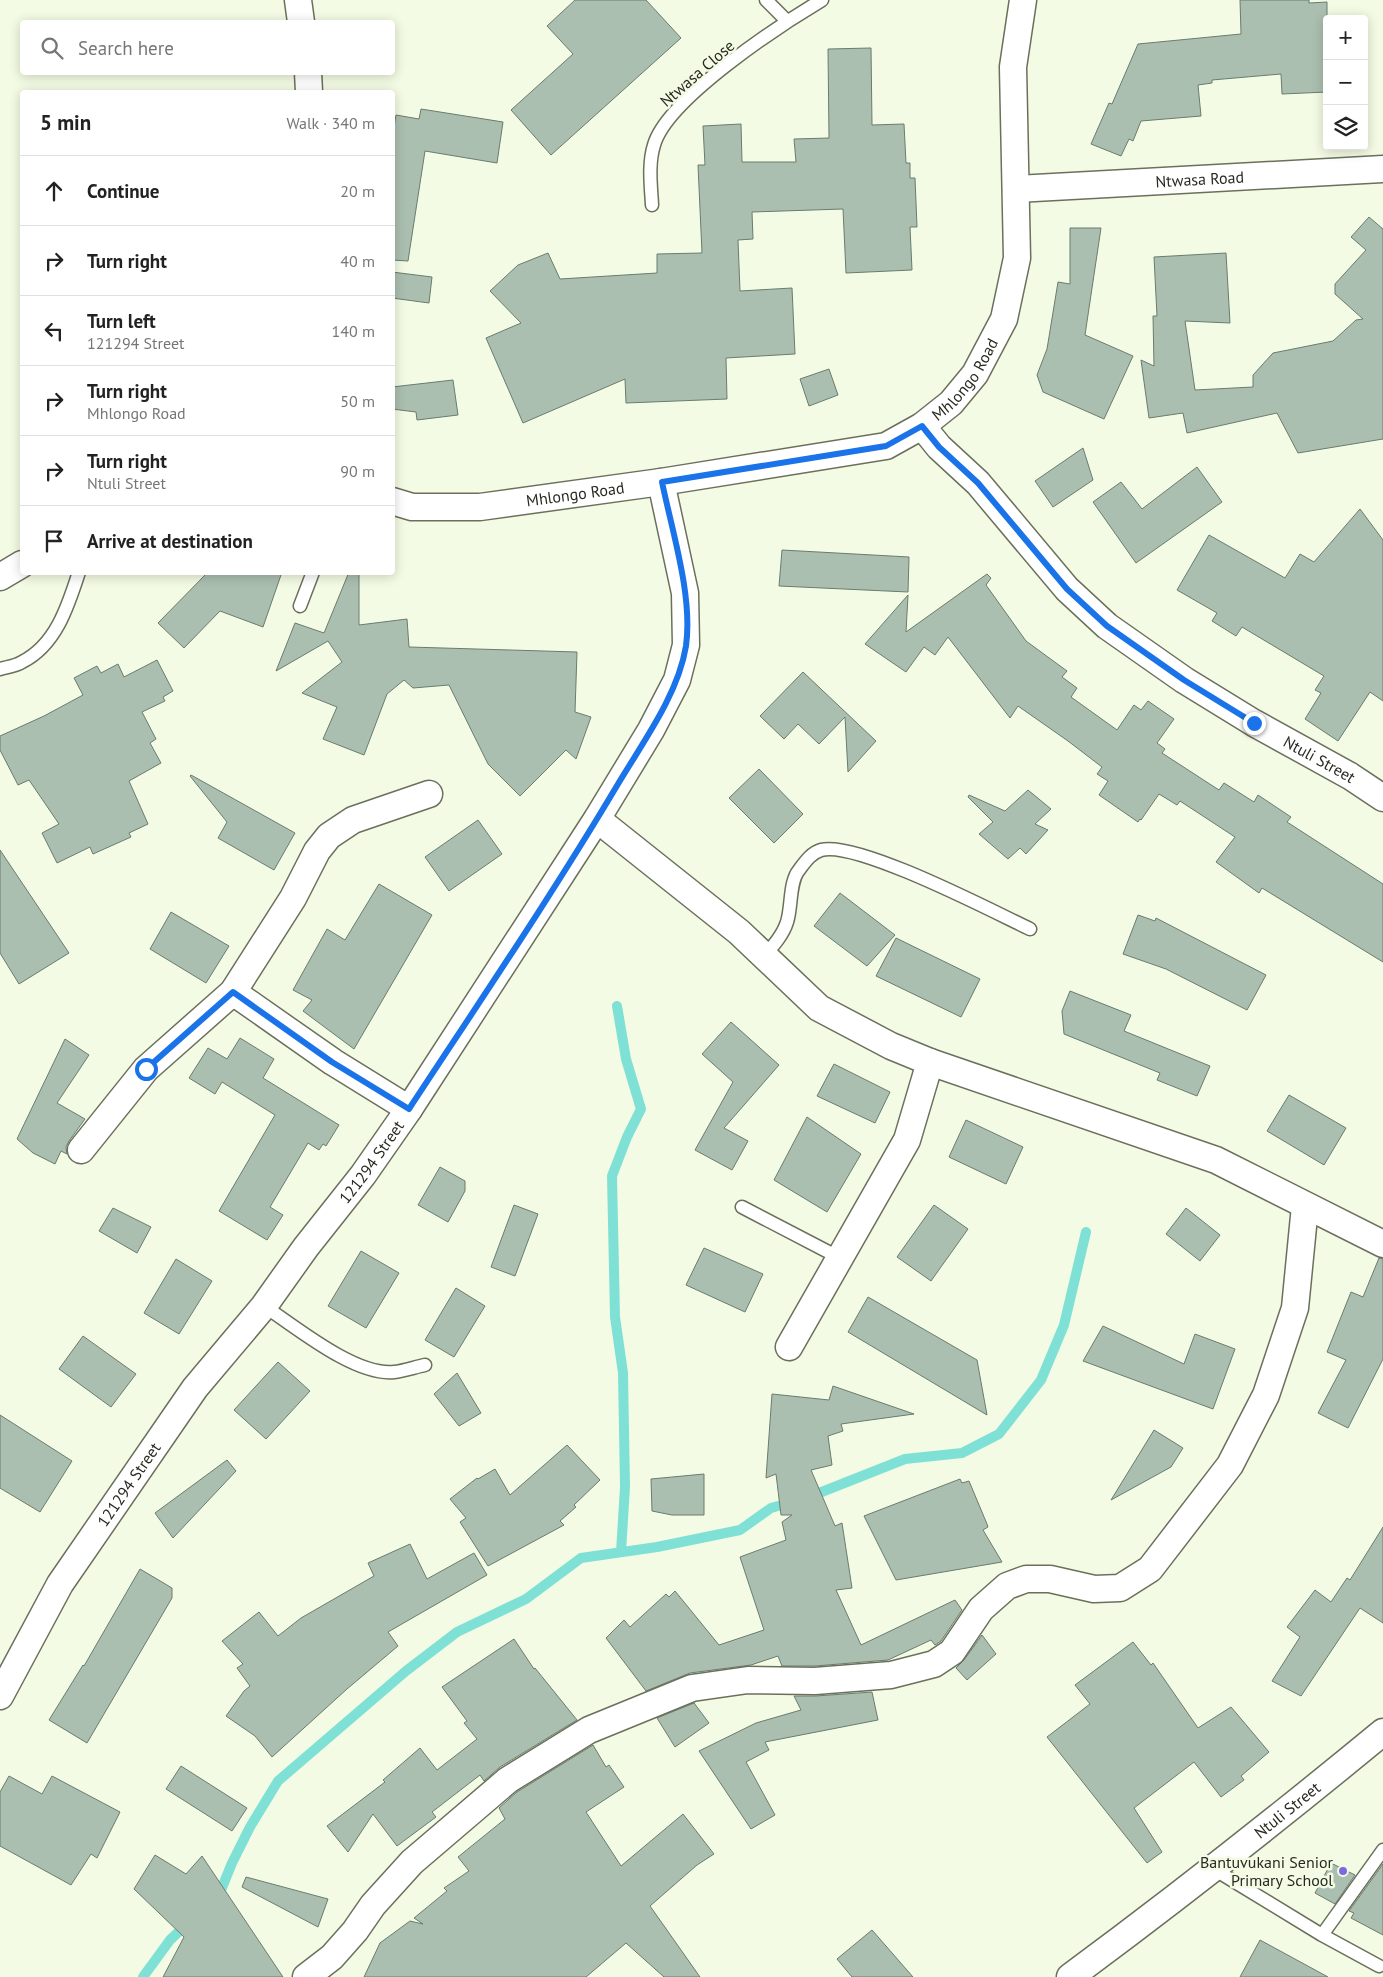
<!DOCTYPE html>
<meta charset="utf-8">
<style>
:root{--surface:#fff;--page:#f6f6f6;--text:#222;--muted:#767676;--line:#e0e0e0}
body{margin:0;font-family:"PT Sans",sans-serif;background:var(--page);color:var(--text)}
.controls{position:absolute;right:15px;top:15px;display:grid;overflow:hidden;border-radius:5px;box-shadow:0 2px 12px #0003}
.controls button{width:45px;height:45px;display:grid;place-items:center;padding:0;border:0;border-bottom:1px solid var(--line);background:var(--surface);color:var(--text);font:25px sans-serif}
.stop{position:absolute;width:15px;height:15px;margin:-11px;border:4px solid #1a73e8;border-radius:50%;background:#fff}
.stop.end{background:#1a73e8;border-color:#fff;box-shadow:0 1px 5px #0008}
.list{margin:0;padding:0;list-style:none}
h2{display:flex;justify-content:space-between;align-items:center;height:65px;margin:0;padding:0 20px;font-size:21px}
h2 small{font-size:16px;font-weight:400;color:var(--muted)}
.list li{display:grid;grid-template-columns:32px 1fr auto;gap:15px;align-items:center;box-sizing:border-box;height:70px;padding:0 20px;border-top:1px solid var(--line)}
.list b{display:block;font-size:19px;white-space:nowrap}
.list p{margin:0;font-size:16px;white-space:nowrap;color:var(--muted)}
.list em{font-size:16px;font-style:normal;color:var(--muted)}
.icon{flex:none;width:28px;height:28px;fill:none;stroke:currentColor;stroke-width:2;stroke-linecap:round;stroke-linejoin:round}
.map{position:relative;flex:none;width:1383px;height:1977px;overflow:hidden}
.search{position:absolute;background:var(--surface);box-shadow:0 2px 12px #0003;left:20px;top:20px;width:375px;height:55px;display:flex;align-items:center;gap:12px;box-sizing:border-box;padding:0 18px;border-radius:5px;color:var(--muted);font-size:19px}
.panel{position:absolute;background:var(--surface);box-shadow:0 2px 12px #0003;left:20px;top:90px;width:375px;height:485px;border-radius:5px}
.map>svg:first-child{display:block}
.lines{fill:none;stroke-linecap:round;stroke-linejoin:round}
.stream{stroke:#7fe1d6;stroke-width:10}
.building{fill:#abbfb0;stroke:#697c6e}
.lane-casing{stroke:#6a705c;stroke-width:15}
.street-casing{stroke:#6a705c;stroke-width:29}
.lane{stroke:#fff;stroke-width:12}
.street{stroke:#fff;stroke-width:26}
.route{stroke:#1a73e8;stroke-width:6}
.poi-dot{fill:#7a69e4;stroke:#f4fbe4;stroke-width:2}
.labels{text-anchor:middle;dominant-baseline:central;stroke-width:5;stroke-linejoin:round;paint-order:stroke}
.street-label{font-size:16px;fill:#282a22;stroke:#f4fbe4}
.poi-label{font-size:16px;fill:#282a22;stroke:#f4fbe4;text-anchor:end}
</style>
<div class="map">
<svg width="1383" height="1977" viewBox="0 0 1383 1977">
<rect width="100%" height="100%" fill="#f4fbe4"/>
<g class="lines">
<!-- stream -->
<path class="stream" d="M617,1006l9,53 15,50 -14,28 -15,39 3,141 8,56 2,114 -4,65
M809,1497l96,-38 57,-6 37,-19 42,-54 23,-55 22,-93
M216,1898l3,-3 13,-32 18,-36 28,-46 128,-110 51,-39 69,-33 55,-41 76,-11 83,-17 31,-22 21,-6
M143,1977l27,-37 18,-17"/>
</g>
<!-- building -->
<path class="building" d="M575,0h71l35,38 -130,117 -40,-45 62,-56 -26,-28z
M1240,0h69v3l18,-1v90l-45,2 -1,-20 -69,6v3l-14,2 3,31 -60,5 -8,20 -4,-2 -8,17 -30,-12 18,-41 3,1 26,-60 103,-10z
M871,48l1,77 32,-1 2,39h4v15h5l2,49h-7l2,43 -66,3 -3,-64 -91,3 1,27 -15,1 2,51 52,-3 3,66 -69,4 1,41 -101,4 -1,-24 -102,44 -37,-85 35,-15 -31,-32 28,-26 30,-12 12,26 97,-6v-19l45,-1 -4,-88h7l-2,-39 38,-2 1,38h54l-2,-23 35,-1 -1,-89z
M421,109l82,13 -6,41 -72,-12 -17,110 -16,-1v-121l4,-24 23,4z
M1369,217l14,12v210l-85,14 -21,-40 -90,20 -4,-20 -34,5 -8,-58 13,6 -1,-50h4l-3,-59 72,-4 4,70 -45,-2 10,69 58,-3v-12l20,-22 60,-12 23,-21 7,-1 -28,-25v-10l31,-34 -15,-13z
M1070,228h31l-16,107 48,21 -29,63 -61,-27 -6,-17 10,-26 11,-67 12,2z
M392,272l40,5 -3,26 -37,-5z
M829,369l9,26 -29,11 -9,-27z
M453,380l5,35 -41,5 -1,-8 -24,-3v-22z
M1083,448l10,32 -40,27 -18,-26z
M1197,467l25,35 -86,61 -43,-61 28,-20 21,27z
M1360,509l23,31v161l-13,-9 -32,49 -33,-22 16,-26 -6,-3 9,-14 -82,-49 -6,9 -24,-15 5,-8 -40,-23 32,-55 76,43 15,-24 14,8z
M782,550l127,7 -1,35 -129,-6z
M208,572h74l-19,55 -43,-16 -36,37 -26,-25z
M349,572h10v53l48,-6 2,28 168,5 -2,60 16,5 -15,42 -10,-9 -46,46 -32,-32 -39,-79 -36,3 -9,-8 -17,14 -23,61 -41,-16 14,-32 -35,-14 40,-31 -14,-21 -52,30 19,-48 29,10z
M987,574l4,4 -5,7 40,56 41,30 -5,6 15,11 -6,9 46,33 17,-25 7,5 7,-9 26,18 -17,24 8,6 -3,4 57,37 5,-7 30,19 4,-7 33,22 -4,5 96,62v78l-121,-74 -3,5 -43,-31 19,-25 -55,-36 -3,4 -18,-11 -18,26 -1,-1 -2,3 -39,-27 9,-14 -11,-7 5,-7 -34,-26 -50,-35 -8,12 -62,-81 -13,18 -11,-8 -18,25 -41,-28 43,-49 -2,37z
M157,660l16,31 -10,6 2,4 -23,11 14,27 -6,4 11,20 -32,18 19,43 -19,9 2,4 -38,17 -3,-7 -33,16 -15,-30 17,-9 -30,-44 -11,5 -18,-35v-14l44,-20 39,-21 -9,-17 23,-12 4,7 17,-9 6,13z
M803,672l73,69 -28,31 -3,-55 -26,27 -21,-20 -14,15 -24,-23z
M759,769l44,45 -29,29 -45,-45z
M191,775l104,58 -21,37 -56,-32 9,-16 -37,-46z
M1028,790l23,19 -16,15 13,6 -22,24 -6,-6 -12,11 -29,-25 14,-12 -25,-25 1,-2 36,16z
M478,820l24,34 -53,37 -24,-34z
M0,850l69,103 -50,31 -19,-31z
M379,884l53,31 -78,134 -51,-38 9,-11 -19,-10 34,-61 18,11z
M840,893l55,42 -28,31 -53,-40z
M171,912l58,34 -23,37 -56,-34z
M1138,915l17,6 1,-3 110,57 -19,35 -81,-41 -43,-15z
M896,938l84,41 -19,38 -85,-41z
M1070,991l61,24 -7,16 86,35 -13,30 -40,-16 3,-7 -96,-39 -2,-23z
M731,1022l48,43 -55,63 24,13 -16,29 -37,-20 38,-68 -31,-28z
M240,1038l34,21 -11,19 76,47 -13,21 -3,-2 -4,6 -11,-7 -38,64 13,8 -16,25 -48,-29 56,-96 -53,-33 -7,12 -26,-16 19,-30 19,11z
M65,1039l24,16 -32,48 28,16 -16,22 -3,6 1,7 -6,-3 -6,13 -22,-11 -16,-14z
M834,1064l56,28 -15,31 -58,-27z
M1289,1095l57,33 -22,37 -57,-34z
M807,1117l54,37 -34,58 -53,-32z
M966,1120l57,27 -17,37 -57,-27z
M440,1167l25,14v10l-17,31 -30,-17z
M514,1205l24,9 -23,62 -24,-9z
M934,1205l34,24 -37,52 -34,-24z
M113,1208l38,19 -14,26 -38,-22z
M1186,1208l34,27 -20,26 -34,-27z
M704,1248l59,26 -18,38 -59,-27z
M361,1251l38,22 -33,55 -38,-22z
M1379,1258l4,1v100l-35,69 -30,-15 28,-53 -19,-8 24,-60 12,5z
M176,1259l36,22 -33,53 -35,-21z
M456,1288l29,18 -31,51 -29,-17z
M868,1297l109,63 10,55 -139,-83z
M1103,1326l81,38 11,-30 40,15 -22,60 -130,-48z
M83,1336l53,38 -25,33 -52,-38z
M278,1362l32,29 -44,48 -32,-29z
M457,1373l24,40 -22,13 -25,-32z
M833,1386l81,28 -73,10 2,7 -15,5 4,29 -21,5 24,56 7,-3 10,65 -16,2 25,55 94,-45 7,10 -21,31 -6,4 -4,-5 -43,20 -73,6h-33l-4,-10 -27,9 -61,8 -44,18 -40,-53 18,-18 6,7 36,-33 3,3 6,-6 44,54 45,-15 -24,-73 46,-17 -4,-18 10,-7h-11l-5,-41 -10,4 6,-84 57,6z
M0,1415l72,46 -32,51 -40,-24z
M1154,1430l29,18 -12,19 -60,33z
M567,1445l33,35 -26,25 2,2 -16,14 4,4 -76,41 -28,-44 6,-4 -16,-19 27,-21 1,1 17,-10 15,26z
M227,1460l9,11 -63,67 -18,-25z
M704,1474v41h-32l-20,-4 -1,-32z
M960,1479l2,4 7,-2 18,43 1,3 -5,3 19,32 -106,18 -32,-64z
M1383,1527v96l-23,-15 -59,88 -29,-15 28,-44 -13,-10 28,-37 16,12 16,-24 3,2z
M410,1544l17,35 47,-26 13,22 -99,57 10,14 -51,43 -75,68 -17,-21 -29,-20 18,-25 6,-5 -13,-18 6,-4 -21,-23 37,-29 19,24 23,-18 73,-42 -6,-13z
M140,1569l32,19v10l-85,145 -38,-23 34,-55 1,1z
M982,1635l14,19 -29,26 -11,-12 8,-8z
M514,1639l20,30 1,-1 42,52 -77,47 -16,14 -4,-6 -48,37 4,5 -39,29 -24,-32 -25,38 -21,-26 58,-44 -2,-2 37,-32 17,22 40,-31 -13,-16 3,-2 -25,-34z
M1133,1642l18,23 2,-2 45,65 33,-21 38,45 -28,24 3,4 -23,17 -27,-35 -60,46 28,44 -15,11 -100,-126 43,-33 -15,-19z
M872,1692l6,28 -113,22 4,8 -23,12 29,53 -24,14 -52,-78 57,-28 45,-13 -7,-14h22z
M694,1703l15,20 -34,24 -18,-29z
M593,1745l13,22 3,-2 15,22 -38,25 35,54 62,-52 31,40 -17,11 -47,41 50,71h-36l-38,-34 -40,34h-222l16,-34 30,-22 13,3 -9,-6 33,-27 -3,-3 25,-17 -11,-14 47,-38 -6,-11 18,-16z
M181,1766l66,42 -15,23 -66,-42z
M9,1776l33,18 10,-18 68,36 -23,46 -6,-4 -20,31 -71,-39v-54z
M155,1855l31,19 16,-18 81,121h-120l21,-40 -50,-48z
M1331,1863l24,12 -20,29 -20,-11z
M1383,1864v71l-32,-17 3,-5 -5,-2z
M246,1877l82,22 -10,28 -76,-40z
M872,1930l41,47h-61l-15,-18z
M1260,1940l68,37h-88z"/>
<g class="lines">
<!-- lane casing -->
<g class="lane-casing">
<path id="lane" d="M766,0l21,21
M652,205c-1,-19 -4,-41 2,-60 13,-46 126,-120 168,-145
M300,606l13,-34
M0,669c7,-2 16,-3 22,-7 34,-17 46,-56 57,-90
M764,956c9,-10 19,-21 23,-34 5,-15 2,-40 12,-52 6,-8 12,-17 22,-20 35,-10 171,61 209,79
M742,1207l98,51
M264,1306c32,21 91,70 130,66 10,-1 21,-5 31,-7
M1212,1868l110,67 57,31
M1322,1935l61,-85"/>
</g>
<!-- street casing -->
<g class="street-casing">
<g id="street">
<path d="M298,0l3,22"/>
<path d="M308,72l1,20"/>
<path id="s1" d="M1016,189l367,-20"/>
<path id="s2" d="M922,426l17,21 39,36 89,106 40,37 77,54 70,43 96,53 33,22"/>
<path id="s3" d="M392,501l20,6h68l181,-25 225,-36 36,-20 29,-23 24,-29 29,-55 13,-61 -4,-191 10,-67"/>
<path d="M0,577l22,-13"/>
<path d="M597,819l142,113 80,76 72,38 39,16 286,98 167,84"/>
<path d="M233,992l100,70 76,47"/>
<path d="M81,1150l65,-81 87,-77 60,-94 24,-47 12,-15 24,-16 76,-26"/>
<path d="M789,1347l118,-207 23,-78"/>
<path id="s4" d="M0,1696l60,-112 135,-196 69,-82 42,-59 57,-72 46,-66 188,-290 54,-89 26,-50 9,-35 -1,-52 -24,-111"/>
<path d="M306,1977l26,-20 23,-26 18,-26 39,-43 96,-82 81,-50 103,-42 56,-8 67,1 76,-6 43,-11 18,-12 29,-43 26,-23 19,-7h24l44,10 26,-1 30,-19 80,-104 36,-70 29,-87 10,-102"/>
<path id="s5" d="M1070,1977c107,-79 211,-161 313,-245"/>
</g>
</g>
<!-- lane -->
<use href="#lane" class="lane"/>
<!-- street -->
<use href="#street" class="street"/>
</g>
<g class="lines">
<!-- route -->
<path class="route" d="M146,1069l87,-77 99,70 77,47c71,-108 143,-214 209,-325 25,-42 60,-89 68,-138 7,-50 -14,-115 -24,-164l224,-36 36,-20 17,21 39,36 89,106 40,37 77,54 70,43"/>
</g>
<!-- markers -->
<circle class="poi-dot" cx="1343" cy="1871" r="5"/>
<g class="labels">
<!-- street labels -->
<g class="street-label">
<text transform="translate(697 73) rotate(-41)">Ntwasa Close</text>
<text stroke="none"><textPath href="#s1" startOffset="184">Ntwasa Road</textPath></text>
<text stroke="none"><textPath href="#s3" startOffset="605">Mhlongo Road</textPath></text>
<text stroke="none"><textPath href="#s3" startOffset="185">Mhlongo Road</textPath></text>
<text stroke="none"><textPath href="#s2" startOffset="524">Ntuli Street</textPath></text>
<text stroke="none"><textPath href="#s4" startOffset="652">121294 Street</textPath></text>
<text stroke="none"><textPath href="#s4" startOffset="248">121294 Street</textPath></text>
<text stroke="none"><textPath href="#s5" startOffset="274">Ntuli Street</textPath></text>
</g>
<!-- poi labels -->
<g class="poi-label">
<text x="1333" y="1862">Bantuvukani Senior<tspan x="1333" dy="18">Primary School</tspan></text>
</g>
</g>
</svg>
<div class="controls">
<button>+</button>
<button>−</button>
<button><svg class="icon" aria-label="layers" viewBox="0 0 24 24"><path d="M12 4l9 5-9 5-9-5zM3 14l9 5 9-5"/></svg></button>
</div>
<div class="stop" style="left:146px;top:1069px"></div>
<div class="stop end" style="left:1254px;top:723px"></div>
<div class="search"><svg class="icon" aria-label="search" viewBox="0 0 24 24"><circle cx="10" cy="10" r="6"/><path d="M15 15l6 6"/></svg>Search here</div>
<section class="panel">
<h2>5 min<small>Walk · 340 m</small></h2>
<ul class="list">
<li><svg class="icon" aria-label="ahead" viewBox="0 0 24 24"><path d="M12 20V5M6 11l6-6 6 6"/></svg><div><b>Continue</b></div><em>20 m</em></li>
<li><svg class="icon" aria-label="right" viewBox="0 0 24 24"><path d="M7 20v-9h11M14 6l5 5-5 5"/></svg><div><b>Turn right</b></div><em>40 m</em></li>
<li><svg class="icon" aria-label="left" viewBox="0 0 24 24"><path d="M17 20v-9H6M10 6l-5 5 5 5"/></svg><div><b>Turn left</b><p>121294 Street</p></div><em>140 m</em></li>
<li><svg class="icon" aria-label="right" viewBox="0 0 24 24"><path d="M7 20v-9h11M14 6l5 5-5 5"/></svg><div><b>Turn right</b><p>Mhlongo Road</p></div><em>50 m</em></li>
<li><svg class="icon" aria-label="right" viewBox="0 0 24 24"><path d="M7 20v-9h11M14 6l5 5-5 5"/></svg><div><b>Turn right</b><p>Ntuli Street</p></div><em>90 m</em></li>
<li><svg class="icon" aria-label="arrive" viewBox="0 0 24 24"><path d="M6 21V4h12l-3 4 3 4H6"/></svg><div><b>Arrive at destination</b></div></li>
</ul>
</section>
</div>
